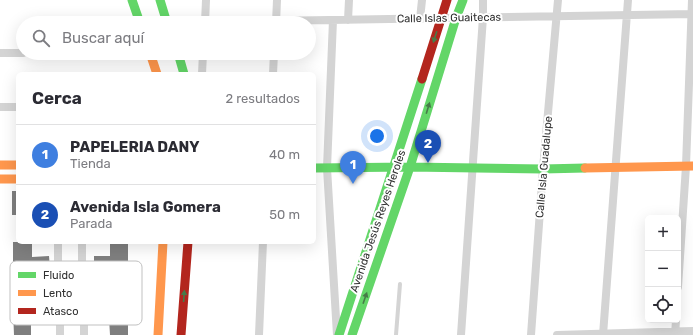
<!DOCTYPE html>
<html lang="es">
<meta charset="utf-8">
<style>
:root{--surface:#fff;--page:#f2f2f3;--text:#2b2b33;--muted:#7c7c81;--line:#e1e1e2;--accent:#db2777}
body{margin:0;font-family:Rubik,sans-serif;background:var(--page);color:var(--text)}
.controls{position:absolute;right:12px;bottom:12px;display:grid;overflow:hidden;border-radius:6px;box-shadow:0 4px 16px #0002}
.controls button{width:36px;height:36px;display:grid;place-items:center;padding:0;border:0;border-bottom:1px solid var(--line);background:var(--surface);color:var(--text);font:20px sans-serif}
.you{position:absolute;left:377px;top:136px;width:14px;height:14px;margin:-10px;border:3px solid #fff;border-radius:50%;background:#1a73e8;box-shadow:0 0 0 6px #1a73e833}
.badge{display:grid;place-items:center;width:26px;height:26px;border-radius:50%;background:var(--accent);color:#fff;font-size:13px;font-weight:700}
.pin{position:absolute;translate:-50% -33px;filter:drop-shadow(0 1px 2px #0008)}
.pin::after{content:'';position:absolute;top:21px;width:14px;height:12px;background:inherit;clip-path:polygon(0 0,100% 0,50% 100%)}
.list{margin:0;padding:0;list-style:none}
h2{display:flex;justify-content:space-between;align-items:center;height:52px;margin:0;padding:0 16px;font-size:17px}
h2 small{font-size:13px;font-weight:400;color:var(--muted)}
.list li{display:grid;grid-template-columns:26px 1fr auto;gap:12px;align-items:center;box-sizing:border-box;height:60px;padding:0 16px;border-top:1px solid var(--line)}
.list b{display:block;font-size:15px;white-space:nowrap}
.list p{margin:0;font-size:13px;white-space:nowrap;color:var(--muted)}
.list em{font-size:13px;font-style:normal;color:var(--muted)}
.icon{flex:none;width:22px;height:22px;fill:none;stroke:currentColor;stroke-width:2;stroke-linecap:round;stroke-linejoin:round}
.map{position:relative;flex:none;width:693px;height:335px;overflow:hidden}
.search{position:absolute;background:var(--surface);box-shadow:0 4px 16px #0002;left:16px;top:16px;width:300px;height:44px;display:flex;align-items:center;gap:10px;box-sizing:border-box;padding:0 14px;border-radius:22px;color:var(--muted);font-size:15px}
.panel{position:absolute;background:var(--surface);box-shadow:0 4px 16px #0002;left:16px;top:72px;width:300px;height:172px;border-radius:6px}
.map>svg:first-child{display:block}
.building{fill:#7f7f7f}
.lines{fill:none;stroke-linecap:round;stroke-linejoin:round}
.lane{stroke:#d4d4d4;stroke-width:4}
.street{stroke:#d4d4d4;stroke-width:8}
.fast{stroke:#63d668;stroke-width:9}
.slow{stroke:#ff974d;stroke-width:9}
.jam{stroke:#b3261e;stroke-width:9}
.oneway{fill:#477b49}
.labels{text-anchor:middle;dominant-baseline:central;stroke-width:4;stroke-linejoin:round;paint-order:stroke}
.street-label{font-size:11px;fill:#303030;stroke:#fff}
.key{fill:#fff;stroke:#c1c1c1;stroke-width:1}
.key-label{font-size:11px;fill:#303030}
</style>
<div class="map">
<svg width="693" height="335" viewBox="0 0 693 335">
<rect width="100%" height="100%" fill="#fff"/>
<!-- building -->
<path class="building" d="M12,191h6v24h-6z
M13,242h19v15l17,-1 1,13h-3l-1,15 1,38h-16v13h-17l-1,-25 17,-1v-41h-17z
M110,242h18v26h-16l1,16h-2l2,25h16v13h-1v13h-18l-1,-17 -16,2 -1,-28h2v-36h16z"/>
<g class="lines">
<!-- lane -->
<path class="lane" d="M396,335l4,-51"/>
<!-- street -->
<path class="street" d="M420,19l2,-19
M333,20l-6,148 10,167
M348,20l1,-20
M205,22l488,-8
M205,23l1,-23
M276,23l1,-23
M0,53h23
M202,74l1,-21
M273,74l1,-21
M0,107h18
M58,242v26l3,5 19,-1 2,-4v-26
M678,287l8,-121 6,-166
M60,335v-29l2,-3 19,-1 3,4v29
M259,335l4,-93
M461,335l22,-318v-17
M531,335l12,-166 15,-169
M557,335l136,-4
M603,335l25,-335
M675,335l1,-15"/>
<!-- fast -->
<path class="fast" d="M132,0l8,23
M160,0l7,23
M178,53l6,21
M314,168l96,-1 133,2 42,-1
M339,335l83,-256
M352,335l58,-168 46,-149 7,-18"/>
<!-- slow -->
<path class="slow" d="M150,53l7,21
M0,165h18
M585,168l108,-2
M0,179h18
M158,335l5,-93"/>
<!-- jam -->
<path class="jam" d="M422,79l25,-79
M181,335l7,-93"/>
</g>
<!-- one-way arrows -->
<defs><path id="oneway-solid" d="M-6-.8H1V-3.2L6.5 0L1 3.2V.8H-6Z"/></defs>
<g class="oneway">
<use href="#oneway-solid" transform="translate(435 37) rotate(108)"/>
<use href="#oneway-solid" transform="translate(428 108) rotate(-73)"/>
<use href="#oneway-solid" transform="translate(184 296) rotate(-86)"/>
<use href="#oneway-solid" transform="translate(365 298) rotate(-71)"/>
</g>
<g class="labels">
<!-- street labels -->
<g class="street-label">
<text transform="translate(449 18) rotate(-1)">Calle Islas Guaitecas</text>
<text transform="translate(544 167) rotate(-85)">Calle Isla Guadalupe</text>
<text transform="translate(378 221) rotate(-71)">Avenida Jesús Reyes Heroles</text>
</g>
</g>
<!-- legend -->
<rect x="10" y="261" width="132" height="64" rx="6" class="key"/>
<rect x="18" y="272" width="18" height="6" fill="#63d668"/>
<rect x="18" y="290" width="18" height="6" fill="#ff974d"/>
<rect x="18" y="308" width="18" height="6" fill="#b3261e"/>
<g class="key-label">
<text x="43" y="279">Fluido</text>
<text x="43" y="297">Lento</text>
<text x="43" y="315">Atasco</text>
</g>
</svg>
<div class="controls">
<button>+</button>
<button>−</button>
<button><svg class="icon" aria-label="locate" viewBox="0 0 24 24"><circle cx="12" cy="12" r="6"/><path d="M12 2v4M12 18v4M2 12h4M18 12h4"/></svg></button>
</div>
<div class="you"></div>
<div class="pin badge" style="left:353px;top:184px;background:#3f7fe0">1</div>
<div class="pin badge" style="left:428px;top:163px;background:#1a4fb4">2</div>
<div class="search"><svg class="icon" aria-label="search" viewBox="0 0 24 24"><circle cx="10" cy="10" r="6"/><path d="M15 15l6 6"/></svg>Buscar aquí</div>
<section class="panel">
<h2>Cerca<small>2 resultados</small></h2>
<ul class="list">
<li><span class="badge" style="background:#3f7fe0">1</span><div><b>PAPELERIA DANY</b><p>Tienda</p></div><em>40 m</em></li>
<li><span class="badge" style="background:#1a4fb4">2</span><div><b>Avenida Isla Gomera</b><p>Parada</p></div><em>50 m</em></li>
</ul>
</section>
</div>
